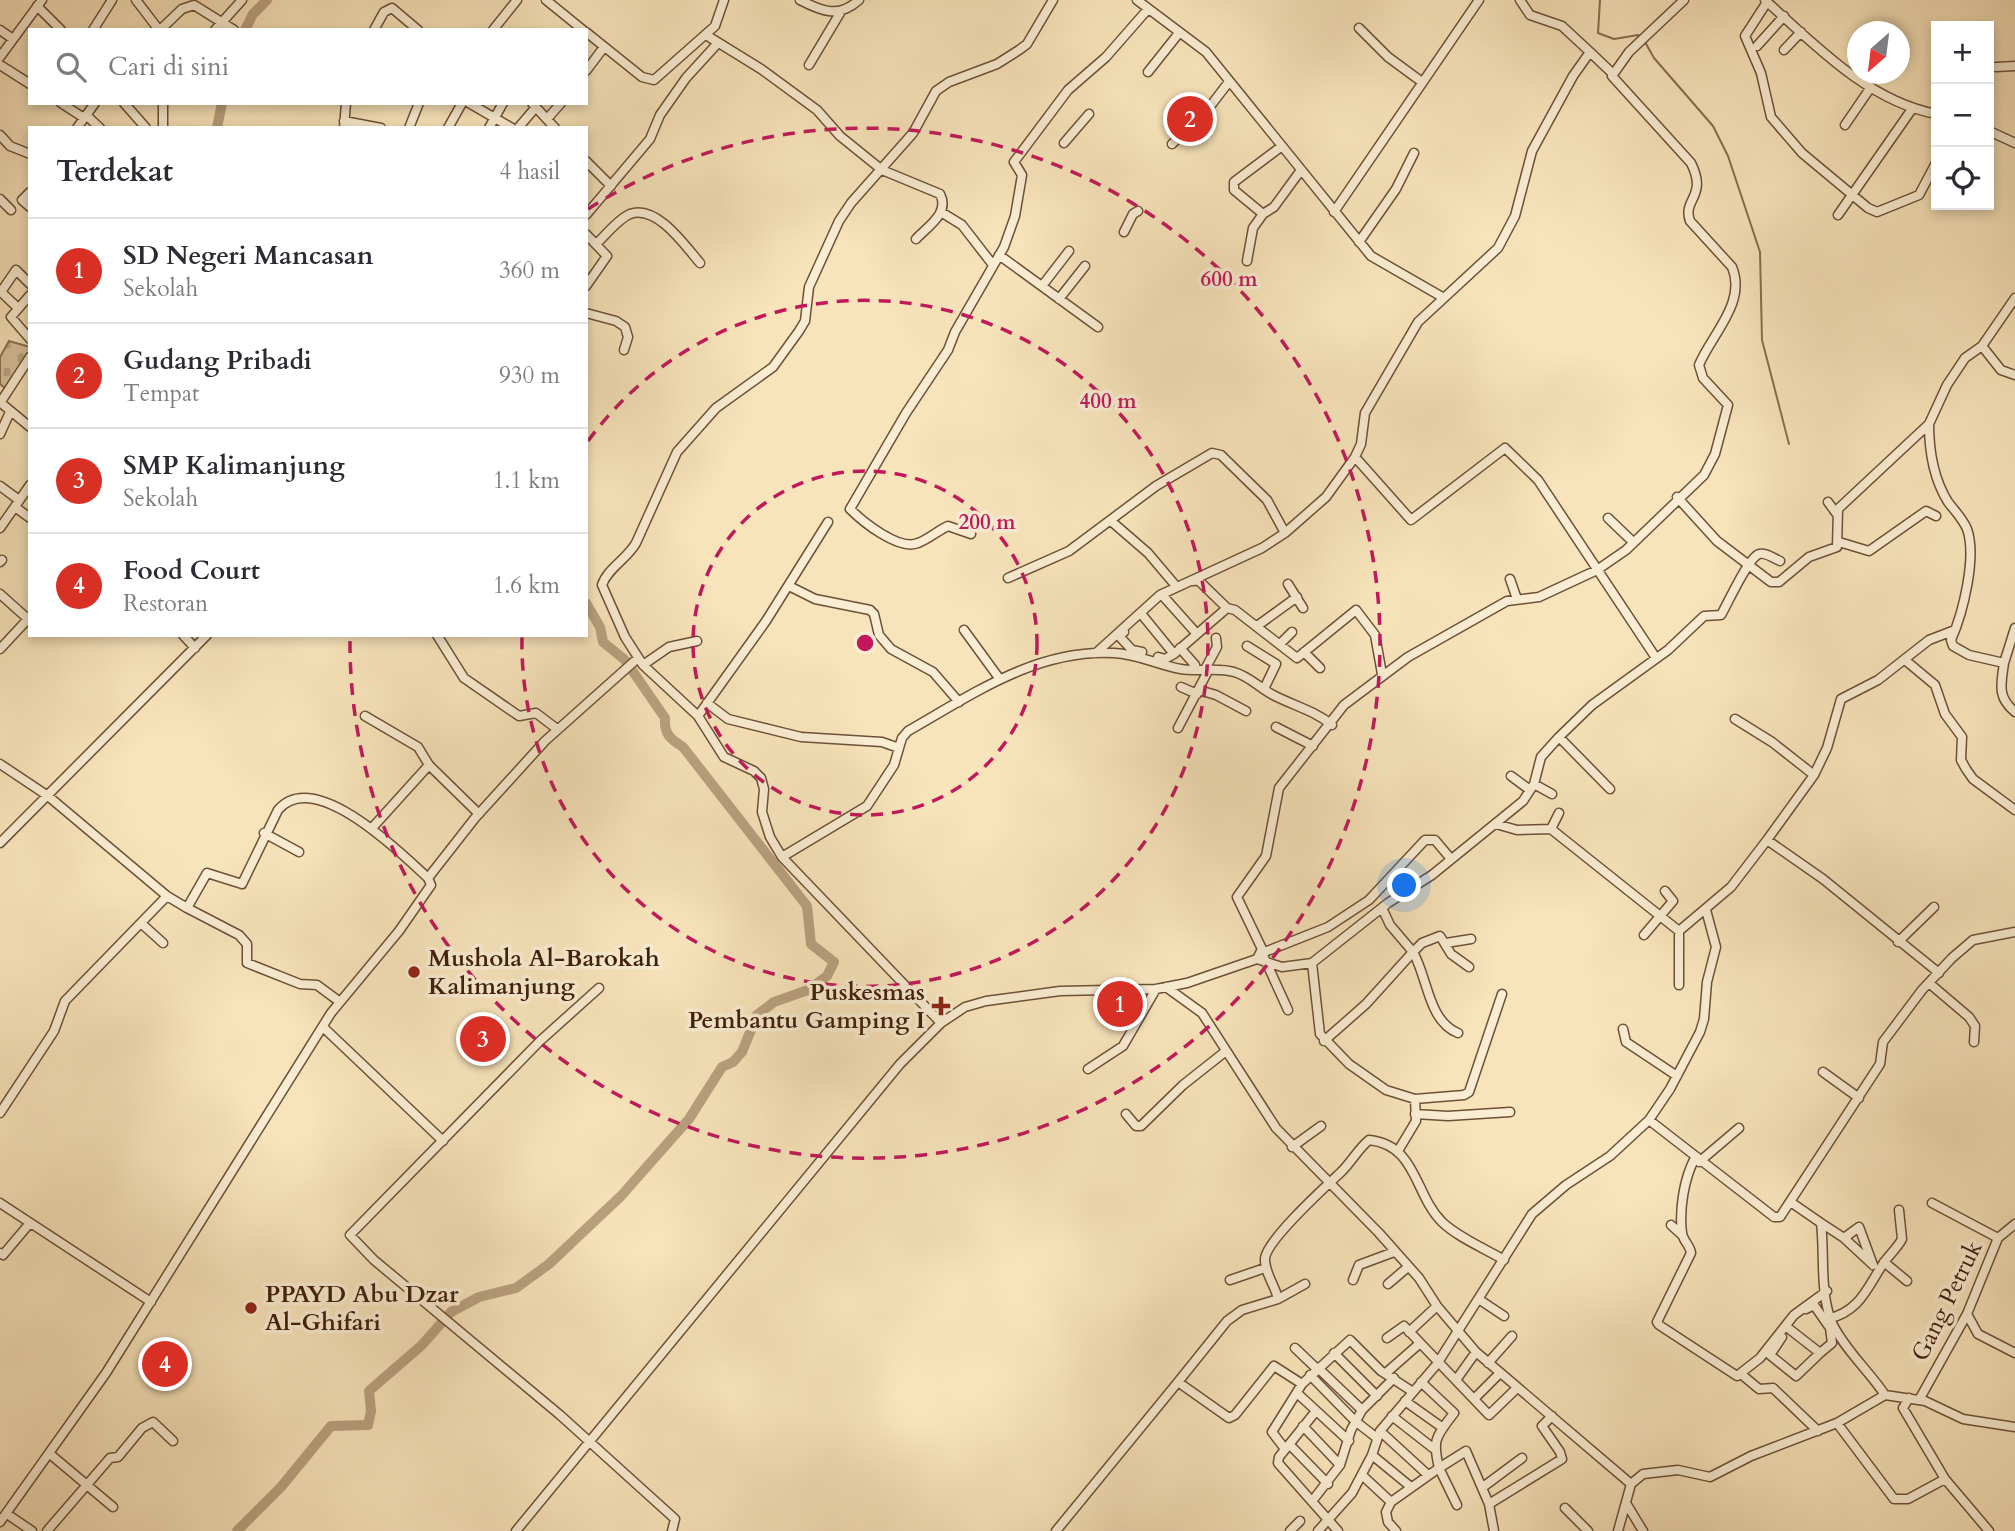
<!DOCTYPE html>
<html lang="id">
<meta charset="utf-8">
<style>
:root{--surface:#fff;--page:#f7f7f7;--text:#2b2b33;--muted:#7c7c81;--line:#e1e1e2;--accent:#d93025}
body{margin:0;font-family:Cardo,serif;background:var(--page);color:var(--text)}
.controls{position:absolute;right:21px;top:21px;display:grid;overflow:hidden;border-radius:0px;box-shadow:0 4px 10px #0003}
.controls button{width:63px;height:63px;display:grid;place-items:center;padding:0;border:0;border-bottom:2px solid var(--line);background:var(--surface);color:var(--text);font:35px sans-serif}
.compass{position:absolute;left:1847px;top:21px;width:63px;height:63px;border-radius:50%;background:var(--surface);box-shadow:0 4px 10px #0003;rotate:208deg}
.you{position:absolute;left:1405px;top:886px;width:24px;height:24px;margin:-18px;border:5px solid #fff;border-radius:50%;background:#1a73e8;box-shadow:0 0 0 10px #1a73e833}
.badge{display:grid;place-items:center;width:46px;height:46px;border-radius:50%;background:var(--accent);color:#fff;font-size:23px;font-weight:700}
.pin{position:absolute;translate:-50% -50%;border:4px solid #fff;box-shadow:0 2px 7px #0006}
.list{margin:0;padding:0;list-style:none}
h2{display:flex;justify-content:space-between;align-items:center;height:91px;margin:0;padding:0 28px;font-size:30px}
h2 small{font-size:23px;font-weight:400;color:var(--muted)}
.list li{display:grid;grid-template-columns:46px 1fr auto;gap:21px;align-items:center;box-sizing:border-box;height:105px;padding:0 28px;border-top:2px solid var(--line)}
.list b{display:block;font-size:26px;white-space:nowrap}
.list p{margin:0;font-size:23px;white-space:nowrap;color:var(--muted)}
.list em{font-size:23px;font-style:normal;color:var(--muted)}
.icon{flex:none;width:38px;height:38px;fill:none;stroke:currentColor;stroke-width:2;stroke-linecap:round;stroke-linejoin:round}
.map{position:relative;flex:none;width:2015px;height:1531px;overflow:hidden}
.search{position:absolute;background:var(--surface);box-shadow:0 4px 10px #0003;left:28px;top:28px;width:560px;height:77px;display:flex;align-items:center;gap:18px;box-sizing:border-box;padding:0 24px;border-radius:0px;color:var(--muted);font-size:26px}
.panel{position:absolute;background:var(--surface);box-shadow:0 4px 10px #0003;left:28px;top:126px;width:560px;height:511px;border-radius:0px}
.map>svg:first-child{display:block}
.cemetery{fill:url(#cemetery-stones);stroke:#8c7054;stroke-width:2}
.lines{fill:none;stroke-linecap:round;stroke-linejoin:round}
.stream{stroke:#886d51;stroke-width:2}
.river{stroke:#b9a17f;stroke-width:10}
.minor-casing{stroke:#6d5037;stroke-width:11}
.minor{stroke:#faedd3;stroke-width:8}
.ring{fill:none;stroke:#c2185b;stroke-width:3.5;stroke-dasharray:12 9}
.poi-dot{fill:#8f2418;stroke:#faedd3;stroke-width:2.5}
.labels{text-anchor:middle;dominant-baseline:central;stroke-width:7;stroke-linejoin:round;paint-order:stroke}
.poi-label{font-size:24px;font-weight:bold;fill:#3f1e0b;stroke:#faedd3;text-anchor:start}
.street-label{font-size:24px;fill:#3f1e0b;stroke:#faedd3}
.centre{fill:#c2185b;stroke:#faedd3;stroke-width:3.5}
.ring-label{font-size:21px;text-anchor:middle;font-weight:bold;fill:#c2185b;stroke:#faedd3;stroke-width:7;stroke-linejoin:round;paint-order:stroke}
</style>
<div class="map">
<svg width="2015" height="1531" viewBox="0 0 2015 1531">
<defs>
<pattern id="cemetery-stones" width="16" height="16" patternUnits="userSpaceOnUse" patternTransform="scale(1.75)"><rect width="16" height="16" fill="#d9c29d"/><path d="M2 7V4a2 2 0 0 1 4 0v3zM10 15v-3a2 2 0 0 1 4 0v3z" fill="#bba686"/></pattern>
</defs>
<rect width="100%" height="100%" fill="#f8e4bb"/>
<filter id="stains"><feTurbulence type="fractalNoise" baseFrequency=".00286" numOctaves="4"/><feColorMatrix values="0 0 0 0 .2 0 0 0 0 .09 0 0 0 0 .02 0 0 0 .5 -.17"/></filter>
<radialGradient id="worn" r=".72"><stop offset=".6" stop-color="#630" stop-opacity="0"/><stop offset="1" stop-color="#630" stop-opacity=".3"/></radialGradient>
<!-- cemetery -->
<path class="cemetery" d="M9,341l21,6v6l-23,37 -7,-6v-27z"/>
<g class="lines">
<!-- stream -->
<path class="stream" d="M1600,0l-2,33 16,6 24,-4 3,3
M1645,42l9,16 59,68 15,30 32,96 2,88 27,104"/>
<!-- river -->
<path class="river" d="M245,30l8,-16 14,-14
M217,128l5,-25
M237,1531l44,-44 50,-61 37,-1 3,-14 -2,-20 53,-46 29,-33 28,-15 37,-9 33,-24 72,-68 68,-77 33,-52 11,-5 9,-10 15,-37 17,-13 34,-12 19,-14 7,-14 -23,-18 -4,-38 -124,-159c-13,-8 -19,-13 -18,-29l-40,-58 -22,-18 -3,-15 -14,-24"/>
<!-- minor casing -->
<g class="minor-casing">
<path id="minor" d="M136,0l23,30
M546,0l37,30
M800,0c23,12 39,18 59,0
M1137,0l69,52 165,204 73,42
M1520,0l10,15 32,11 28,26
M1765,0c50,45 103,101 171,114
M1767,2l-22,34 16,37 10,44 31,36 66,55 9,4 42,-17 17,-32
M37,6l24,24
M1359,28l29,29 34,25
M0,30l13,9
M93,30l19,-30
M160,30l22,-21 12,-4 40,25
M215,30l27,-30
M374,30l10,-18 8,-4 26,22
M493,30l24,-30
M586,32l56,45 12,3 61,-54 9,-26
M706,35l55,34 56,41 23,26 42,34 58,24c10,19 -12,32 -24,45
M1757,46l27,-30
M1784,50l17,-18
M0,57l42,-57
M0,65l30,19
M809,65l31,-52
M1996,67l19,-1
M586,71l18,-24
M1148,72l31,-39
M61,103l23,15
M124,103l22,25
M469,103l43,25
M532,103l23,25
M86,115l14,13
M547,119l14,-16
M344,121l37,7
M1845,125l26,-38
M77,128l18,-25
M163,128v-25
M344,128l2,-25
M409,128l10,-25
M448,128l14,-25
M489,128l14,-25
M518,128l18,-21
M1989,131l26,12
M0,135l10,11 20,8
M1064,143l25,-29
M1172,144l33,-31 23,-30
M586,161l25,25
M30,192l-8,8 8,7
M0,199l11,11
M941,212l21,13 31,40
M1334,212l145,-212
M1263,214l-29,-24v-8l48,-36
M586,215l64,-76 10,-24 26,-37 31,-34
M1838,215l74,-106
M1124,232l9,-18 5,-3
M586,234l21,22 -21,30
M1359,242l37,-53 18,-36
M596,244c10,-9 22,-25 34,-30 27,-10 56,33 70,49
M999,255l99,72
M1247,261l6,-33 10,-14 11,-7 27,-37
M1042,286l27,-35
M30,295l-19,22 19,22
M1059,299l26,-33
M18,308l-17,-16 15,-22 14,14
M586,313l30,8 9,6 3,10 -4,13
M1982,346l19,24 14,5
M0,403l30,-46
M1,403l29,24
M1929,424c0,27 4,54 19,78 6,8 15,17 19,27 10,28 -4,84 -16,111l2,6 16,9 35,8c-3,22 -7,34 11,49
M0,434l10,-22
M1355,457l56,63 94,-72 33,32 118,178
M0,486l19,14
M1677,497l40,44 54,41h8l30,-25 28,-10 1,-38 91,-85 18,-39 18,-27 17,-12 33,-48
M1828,502l8,11
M15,507l15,11
M1608,518l25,24
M1111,521l37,32 28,33
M0,528l30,-43
M971,534l-23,-8c-11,5 -19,13 -30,17 -19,8 -55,-21 -68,-34l56,-96 42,-63 7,-18 49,-85 11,-31 7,-41 -8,-13 54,-72 38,-33 42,-48
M1839,542l30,9 57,-40 10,5
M0,562l2,-2
M1008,578l61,-27 87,-65 56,-33 9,2 46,45 18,33
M1510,579l7,20
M1193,581l5,-1 29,28 8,2 62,48 59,-48 19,25 7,39
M1288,584l15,24
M789,586l26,13 55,11 4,4 5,21 12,14 42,23 26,30
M0,594l28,25 -28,30
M1163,596l34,38
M1143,616l31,38
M1257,626l40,-29
M964,630l35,48
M1124,632l-5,4 13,14 10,2
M183,635l12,13
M437,635l27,43 55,38 17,-3 21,16
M1280,644l12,-12
M1247,646l29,18 -12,25
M1180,648l15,17
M1304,652l16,16
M1096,653l64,-58 102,-47 23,-15 41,-36 29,-40 6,-13 4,-31 53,-91 80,-74 17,-32 17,-65 41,-75 17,-24 22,21
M1158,657l7,2 9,-5 53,-46
M1905,660l30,25 10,29 17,23 -1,23 5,9 7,10 42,31
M2004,663l11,-35
M643,665l26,-18 28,-6
M1204,671l13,-24 -1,-9
M1181,687l16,7
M1199,690l17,5 30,16
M707,703l21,16 73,18 81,5 17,6
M365,716l53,31 11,18 50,49
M698,716l68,-95 62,-99
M1735,719l37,23 42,33 -47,65
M1276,727l37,19
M1178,728l30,-57
M1559,737l51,52
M0,764l48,32 119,100 -102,105 -11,30 -54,82
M1814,775l13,-27 14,-49 37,-19 51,-40 26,-10
M1511,776l19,14
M1534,784l18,10
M1559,813l-8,16 128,102 52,-44 36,-47 56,39 116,94
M1496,824l21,6 34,-1
M372,828l57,-63
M264,833l35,19
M0,843l207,-208
M782,857l85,-51 27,-41 8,-27 6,-7c65,-37 128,-82 206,-78 24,1 44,12 67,16 17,3 37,-2 53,3 15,4 27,17 41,24 20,10 40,15 57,29
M428,878l47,-60 70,-77 93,-83
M187,908l52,27 8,9v19l53,21 17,1 23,17
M142,924l21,19
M1644,935l29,-34 -8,-10
M1898,942l36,-35
M1446,943l25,-4
M1257,959l5,-10 -25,-52 29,-41 13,-68 65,-83 64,-48 99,-56 32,-4 58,-27 29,-20 78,-75 11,-21 13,-49 -25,-27 -4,-13c12,-30 48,-62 33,-98l-42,-46c-8,-22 18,-24 1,-58l-79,-87 17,-24 55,-52
M1312,963l8,71 29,30 37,26 29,9 49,-4 5,-3 33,-98
M1929,983l40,34 6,9 -1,16
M1679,985v-54
M1166,987l36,26 74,115 103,105 40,45 18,28 39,46 155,132
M599,988l-59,53 -190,194 24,25 186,155 115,104 -3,12
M1288,1010l-26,-57 66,-26 41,-27 56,-60h10l16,19
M941,1023l-159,-166 -12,-20 -8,-25 2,-23 -3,-11 -7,-7 -30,-14 -26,-41 -55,-51 -18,-28 -23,-52c5,-16 25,-26 34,-42l41,-91 39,-44 57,-41 26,-36 6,-10 4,-34 30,-66 12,-18 62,-70 23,-42 13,-9 48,-18 22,-14 8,-6 26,-44
M324,1028l119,113
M1623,1029l3,13 51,34
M1458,1033c-30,-12 -30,-55 -45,-81l9,-9 18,-7 11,18 18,13
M1324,1041l42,-37 47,-52 -23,-27 -8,-17
M1088,1069l35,-23 33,-57
M1823,1072l36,26
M1126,1114l10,12h5l42,-41 43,-34
M1415,1114l33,2 62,-4
M1649,1120l21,-31 30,-57 4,-13 3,-37 9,-35 -10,-37
M1292,1147l29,-21
M1398,1151l18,-30 -1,-22
M1695,1158c-11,20 -16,52 -13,75 1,8 8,12 9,20l-34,69 2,3 78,51 23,-18 34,-43 33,-24
M1699,1162l40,-34
M0,1203l151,99
M1792,1203l29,20c4,32 -2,72 12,102 13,26 36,46 52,70
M1932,1203l66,35
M1821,1223l23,15 15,-11 14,38
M1671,1225l11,10
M1844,1238l28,26
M0,1253l3,2 27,-32
M1884,1262l23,19
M1230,1280l35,-12
M1353,1280l6,-15 35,-13
M1388,1284l20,-17
M1278,1299l27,-15
M1480,1300l24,16
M1806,1309l8,-4 16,23
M1967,1314l11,20 37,19
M1827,1319c34,-7 41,-34 58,-58 6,-8 13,-14 17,-22l-3,-29
M1788,1328l32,25 12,-10 -2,-15 3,-1
M1409,1332l28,-26
M1782,1337l-12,18 26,21 24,-23
M1387,1338l17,-12 85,89 27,-26
M1295,1348l22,21
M1334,1353l43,43
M1488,1363l24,-27
M1318,1368l44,42
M1386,1373l33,-29
M1741,1374l18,15 14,-1 45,43
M1310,1375l45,46 22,17
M1456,1380l20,-28
M1178,1382l49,-61 15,-11 36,-11c-3,-14 -14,-27 -13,-41 3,-19 59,-70 75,-85 11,-10 17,-23 29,-33 48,5 45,54 73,82 17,16 42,26 62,38
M1297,1393l52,48
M1909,1398l-6,10 42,71 44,52
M1474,1399l25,-25
M1919,1400l48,-86 31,-76 17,-14
M1405,1401l38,27
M1316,1411l-37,46 -1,6 60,68
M1392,1416l41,32
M1837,1423l57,76h14l37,-20
M1303,1426l37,39
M1380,1431l48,44
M1290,1445l38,39
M1285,1449l-13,-17 30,-48 48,-44 31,31 32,21
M50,1454l63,53
M1372,1455l39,32
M1363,1476l28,26
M1483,1487l39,-29
M1313,1500l27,-35 11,-35 11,-20 32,-32
M1626,1503l17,28
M1489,1504l73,-45 -2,-7 -18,-26 10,-10
M1457,1505l-18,-37 27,-17 23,53 5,27
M1565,1508l23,23
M7,1514l25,17
M0,1522l106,-149 225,-360 68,-82 32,-46 -3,-7c-28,-26 -114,-111 -150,-68l-36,74 -35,-11 -20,35 -20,-12
M47,1531l63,-73 8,-1 24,-29 11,-6 20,19
M516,1531l384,-467 41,-41 24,-16 21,-6 74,-10 96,-2 31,-6 70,-24 25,8 30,-4 76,-60 44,-28 91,-74 11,-17 7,-27 18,-20 33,-32 76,-55 36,-34 17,-1c7,-12 27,-57 38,-61 6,-2 16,5 21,7
M1056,1531l122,-149 51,36 6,-3 39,-49 28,18
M1290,1531l10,-10
M1318,1531l34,-38 20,-38 8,-24 57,-67 95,-150 34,-29 44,-29 39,-36 125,97h6l100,-153 3,-22 39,-52 30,-32 21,-18 42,-8
M1396,1531l-8,-9 -2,-10 5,-10 48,-34c-7,-29 -3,-31 15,-55l-33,-31
M1618,1531l13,-47 12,-10 35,-4 32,7 41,-21 86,-33 48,-28 40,6 38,18 52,8"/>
</g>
<!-- minor -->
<use href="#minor" class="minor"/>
</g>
<!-- distance rings -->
<g class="ring">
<circle cx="865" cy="643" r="172"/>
<path d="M588 441A343 343 0 1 1 522 637"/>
<path d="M588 209A515 515 0 1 1 350 639"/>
</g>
<!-- markers -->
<g class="poi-dot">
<circle cx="414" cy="972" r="7"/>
<path d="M937.5 995.5h7v7h7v7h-7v7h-7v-7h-7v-7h7z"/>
<circle cx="251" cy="1308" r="7"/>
</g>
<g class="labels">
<!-- poi labels -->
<g class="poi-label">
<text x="428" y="958">Mushola Al-Barokah<tspan x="428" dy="28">Kalimanjung</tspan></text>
<text x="925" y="992" text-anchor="end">Puskesmas<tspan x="925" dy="28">Pembantu Gamping I</tspan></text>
<text x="265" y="1294">PPAYD Abu Dzar<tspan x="265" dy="28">Al-Ghifari</tspan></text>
</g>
<!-- street labels -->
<g class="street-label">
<text transform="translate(1947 1301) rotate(-64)">Gang Petruk</text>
</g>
</g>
<circle cx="865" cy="643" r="10" class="centre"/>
<g class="ring-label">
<text x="1229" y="286">600 m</text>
<text x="1108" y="408">400 m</text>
<text x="987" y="529">200 m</text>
</g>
<rect width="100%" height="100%" filter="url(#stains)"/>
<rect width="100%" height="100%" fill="url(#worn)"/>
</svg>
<div class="controls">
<button>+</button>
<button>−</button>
<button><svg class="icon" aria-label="locate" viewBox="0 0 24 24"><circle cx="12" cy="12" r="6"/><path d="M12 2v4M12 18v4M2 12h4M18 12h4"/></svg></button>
</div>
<svg class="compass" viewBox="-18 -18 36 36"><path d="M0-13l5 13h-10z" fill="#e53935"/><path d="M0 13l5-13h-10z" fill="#7c7c81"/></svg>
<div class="you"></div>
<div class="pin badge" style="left:1120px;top:1004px">1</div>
<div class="pin badge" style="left:1190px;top:119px">2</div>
<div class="pin badge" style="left:483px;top:1039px">3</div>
<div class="pin badge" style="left:165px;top:1364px">4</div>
<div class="search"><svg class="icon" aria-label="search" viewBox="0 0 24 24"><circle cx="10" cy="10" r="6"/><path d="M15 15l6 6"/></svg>Cari di sini</div>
<section class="panel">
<h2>Terdekat<small>4 hasil</small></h2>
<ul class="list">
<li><span class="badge">1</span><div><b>SD Negeri Mancasan</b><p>Sekolah</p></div><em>360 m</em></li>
<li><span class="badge">2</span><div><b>Gudang Pribadi</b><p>Tempat</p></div><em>930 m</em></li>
<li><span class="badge">3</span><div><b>SMP Kalimanjung</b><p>Sekolah</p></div><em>1.1 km</em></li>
<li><span class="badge">4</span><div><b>Food Court</b><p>Restoran</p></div><em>1.6 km</em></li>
</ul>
</section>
</div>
